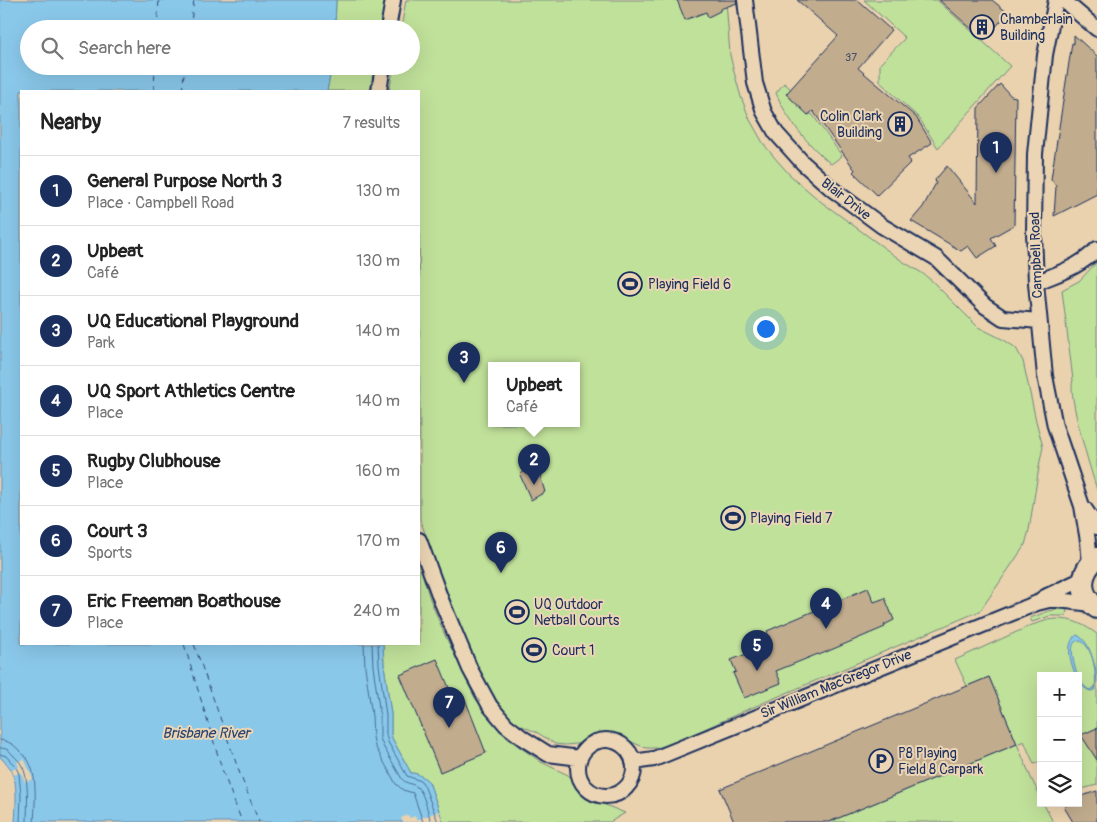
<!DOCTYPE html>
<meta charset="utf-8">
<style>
:root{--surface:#fff;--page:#f6f6f6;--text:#222;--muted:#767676;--line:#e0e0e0;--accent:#1b2f5e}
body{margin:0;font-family:Pangolin,sans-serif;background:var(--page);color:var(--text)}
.controls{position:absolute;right:15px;bottom:15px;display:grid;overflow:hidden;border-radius:0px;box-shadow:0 5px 20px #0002}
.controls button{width:45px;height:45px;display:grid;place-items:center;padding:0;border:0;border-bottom:1px solid var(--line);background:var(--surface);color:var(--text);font:25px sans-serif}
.you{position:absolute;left:765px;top:328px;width:18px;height:18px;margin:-12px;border:4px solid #fff;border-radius:50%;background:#1a73e8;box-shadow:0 0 0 8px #1a73e833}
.badge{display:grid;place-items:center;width:32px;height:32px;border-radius:50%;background:var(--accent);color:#fff;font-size:16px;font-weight:700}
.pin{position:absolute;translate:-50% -41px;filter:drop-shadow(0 1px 2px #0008)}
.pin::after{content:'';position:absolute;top:26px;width:18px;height:15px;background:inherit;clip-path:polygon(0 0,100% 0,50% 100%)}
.popup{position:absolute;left:488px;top:362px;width:92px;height:65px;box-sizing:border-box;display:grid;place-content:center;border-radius:0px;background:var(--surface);filter:drop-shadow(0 1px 4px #0005);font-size:16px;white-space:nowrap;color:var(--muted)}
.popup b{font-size:19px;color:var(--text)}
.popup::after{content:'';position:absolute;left:50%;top:100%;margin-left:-10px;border:10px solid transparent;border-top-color:var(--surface)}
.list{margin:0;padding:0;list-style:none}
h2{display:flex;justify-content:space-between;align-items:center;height:65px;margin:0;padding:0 20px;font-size:21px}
h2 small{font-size:16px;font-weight:400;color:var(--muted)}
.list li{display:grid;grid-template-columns:32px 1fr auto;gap:15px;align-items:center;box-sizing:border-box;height:70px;padding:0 20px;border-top:1px solid var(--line)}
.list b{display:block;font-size:19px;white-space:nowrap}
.list p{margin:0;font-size:16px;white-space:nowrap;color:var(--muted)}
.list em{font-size:16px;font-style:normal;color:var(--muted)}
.icon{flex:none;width:28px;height:28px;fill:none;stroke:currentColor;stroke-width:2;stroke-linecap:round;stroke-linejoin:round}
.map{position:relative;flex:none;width:1097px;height:822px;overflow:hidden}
.search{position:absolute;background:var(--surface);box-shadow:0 5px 20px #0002;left:20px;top:20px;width:400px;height:55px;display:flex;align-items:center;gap:12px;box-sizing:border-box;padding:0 18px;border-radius:28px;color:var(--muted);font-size:19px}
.panel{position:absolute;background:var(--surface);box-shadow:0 5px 20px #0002;left:20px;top:90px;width:400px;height:555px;border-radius:0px}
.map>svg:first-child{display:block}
.green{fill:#c0e19a;stroke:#6e887c;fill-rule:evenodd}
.water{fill:#8ac8ea;stroke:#5e8bb2}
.pier{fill:#ead2ae}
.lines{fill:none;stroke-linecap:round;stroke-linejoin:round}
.shore{stroke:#476c96;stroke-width:1}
.ferry{stroke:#2c4673;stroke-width:1;stroke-dasharray:6 5;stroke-linecap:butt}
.building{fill:#c1ac8e;stroke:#1b2f5e}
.street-casing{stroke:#1b2f5e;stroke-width:18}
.secondary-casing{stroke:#1b2f5e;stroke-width:24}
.street{stroke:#ebd5b4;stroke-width:14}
.secondary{stroke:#ebd5b4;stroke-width:20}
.labels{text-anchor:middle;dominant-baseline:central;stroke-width:4;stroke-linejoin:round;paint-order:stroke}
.number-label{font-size:11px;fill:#444e6a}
.poi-label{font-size:14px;fill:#1b2f5e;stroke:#ebd5b4;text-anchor:start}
.street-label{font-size:14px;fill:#1b2f5e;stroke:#ebd5b4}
.water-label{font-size:15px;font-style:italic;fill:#2c4673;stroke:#ebd5b4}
</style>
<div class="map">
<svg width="1097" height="822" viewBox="0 0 1097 822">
<rect width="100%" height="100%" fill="#ead2ae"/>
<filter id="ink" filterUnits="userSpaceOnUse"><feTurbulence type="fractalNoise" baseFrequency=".02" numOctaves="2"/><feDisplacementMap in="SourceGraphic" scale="10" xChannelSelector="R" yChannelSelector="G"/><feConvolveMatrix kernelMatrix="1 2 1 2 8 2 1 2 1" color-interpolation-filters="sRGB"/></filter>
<g filter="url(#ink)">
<!-- green -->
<path class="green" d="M336,0h49l-4,29h-46z
M406,0h320l4,55 4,17 7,25 9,23 13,23 11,14 16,18 30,26 82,60 20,12 10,8 46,46 26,13 12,8 7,13 13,60 7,26 -3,14 -11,69 -4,15 -45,66 -236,100 -70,32 -10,3 -8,2h-10l-31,-13h-13l-26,9 -11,1 -10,-1 -17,-11 -29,-13 -33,-53 -56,-147 -1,-429h-30l5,-25h17v-37h-10zM492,366h84v58h-84z
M864,0h73l73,66 -72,82 -19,-30 -39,-36v-18l25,-26z
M332,66h44l-4,25h-45z
M784,83l7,6 -5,5 22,21 4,-1 30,42 -11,8c-23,-20 -43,-42 -55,-71z
M1097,262v228c-6,-20 -30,-94 -24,-110l-11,-90 17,-9z
M419,563l11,36 13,32 32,67 32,40 34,24 27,13 25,25 32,13 -15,9h-167l-14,-40c-5,-4 -11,-9 -18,-9l-18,-33 -2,-5v-21l-7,-49 -1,-21h36z
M1060,609h7l-1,7h-16l-18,6 -2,-4 19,-7z
M1056,619c17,0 27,5 41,15v151l-19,5v-114h-37v85l-7,3 -10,-23 -7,3 15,36 9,18v5h2l10,19h-224l188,-78 -28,-67 -22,9 -12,-26 77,-35 16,-5z"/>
<!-- water -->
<path class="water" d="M0,0h336l-1,29h-306v37h303l-5,25h-306v553h362l1,21 7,49v21l2,5 18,33c7,0 13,4 18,9l14,40h-428c1,-13 3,-42 -4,-53 -3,-4 -7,-8 -11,-12z
M1077,635c16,7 20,40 18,55l-4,1c-6,-1 -13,-8 -13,-15l5,9 6,5 5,-2c2,-6 3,-10 2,-16 -1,-8 -7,-29 -16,-31 -14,-3 -5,29 -2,35h-2c-5,-12 -12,-33 1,-41z"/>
<!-- pier -->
<path class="pier" d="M24,759l9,20 -8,3 -4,-10 -7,3 -2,-5 7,-3 -2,-5z
M439,811l3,9 -6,2h-33l-2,-4 7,-3 2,3 5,-2 2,4z"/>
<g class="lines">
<!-- shore -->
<path class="shore" d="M364,644l1,23 7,49 1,21 2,9 21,38 7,6 10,3 10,29
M372,644l1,22 7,49v23l3,8 19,33c4,5 10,4 15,8 7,5 11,26 14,35
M378,644l1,21 7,50v20l2,7 19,34 14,5 3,4 14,37
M0,740c9,1 14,5 20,11 3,3 6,6 8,9 10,16 7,44 6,62
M0,748c6,0 9,2 13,7 3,3 6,6 8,9 9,13 6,42 6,58
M0,754l6,2 10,11 3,7 2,22 -1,26"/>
<!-- ferry -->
<path class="ferry" d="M157,29l2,-29
M190,29l4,-29
M154,91l1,-25
M182,91l3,-25
M184,644l39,128 19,50
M194,644l46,130 19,48"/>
</g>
<!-- building -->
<path class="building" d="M677,0h59l1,3 -17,6v2l-12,6 -2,-5 -21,8z
M797,0h60l34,30 -33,38 58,49 16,26 -24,15 3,4 -34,33 -24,-23 2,-2 -42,-59 -5,4 -22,-21 52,-58z
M939,0h53l16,13 -24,27z
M1074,35l23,21v138l-43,22 2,-30 -5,-7 21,-136 2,1z
M1000,84l11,12 5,1 -2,128 -23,13 5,8 -19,12 -9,-12 -7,5 -50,-30 12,-14 13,-24 -1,-3 12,-14 30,37 1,-95z
M534,451l9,20 -2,8 4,13 -14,8 -11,-25 6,-6 -3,-10z
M868,588l6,14 11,-4 9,22 -10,5 1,2 -66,28 -1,-1 -42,17 5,12 -37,15 -11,-25 3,-1 -5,-12 41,-16 -5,-13z
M437,659l18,43 10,-3 21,54 -46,19 -40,-97z
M989,677l28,67 -188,78h-95l-14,-33z
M1097,728v32l-16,-25z
M1097,791v31h-24l-9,-15 6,-4h8v-6z"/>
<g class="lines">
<!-- street casing -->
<g class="street-casing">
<path id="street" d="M745,0l10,83 9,29 12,21 27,30 29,26 50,37 54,32 49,48 18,12 36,3
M1056,0l-11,55 -10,99 -1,79 2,50 9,93 10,50 27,80 6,35 2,23
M1063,0l34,29
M388,29l5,-29
M379,91l4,-25
M1036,283c22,-10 44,-16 61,-34
M1084,508l13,19
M419,540l22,60 29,69 20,37 16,19 18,14 24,15 32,4
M1042,599l5,-3 36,-17
M578 768a28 28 0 1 1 56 0a28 28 0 1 1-56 0Z
M633,762l21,-3 383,-156 12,-3h9l34,4"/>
</g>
<!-- secondary casing -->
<g class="secondary-casing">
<path id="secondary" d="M1097,558c-17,14 -20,36 0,50"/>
</g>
<!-- street -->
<use href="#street" class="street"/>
<!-- secondary -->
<use href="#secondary" class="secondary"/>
</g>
</g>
<!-- icons -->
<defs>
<g id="building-ring" transform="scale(1.25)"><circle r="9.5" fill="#ebd5b4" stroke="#1b2f5e" stroke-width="1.5"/><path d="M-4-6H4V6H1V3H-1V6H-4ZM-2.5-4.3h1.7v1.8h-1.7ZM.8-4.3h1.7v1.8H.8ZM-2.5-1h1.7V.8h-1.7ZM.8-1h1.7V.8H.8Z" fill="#1b2f5e"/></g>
<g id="stadium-ring" transform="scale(1.25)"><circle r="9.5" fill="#ebd5b4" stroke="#1b2f5e" stroke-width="1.5"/><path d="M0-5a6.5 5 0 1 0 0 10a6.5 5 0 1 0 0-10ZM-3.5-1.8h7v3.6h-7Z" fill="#1b2f5e"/></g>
<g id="parking-ring" transform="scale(1.25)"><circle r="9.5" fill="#ebd5b4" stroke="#1b2f5e" stroke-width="1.5"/><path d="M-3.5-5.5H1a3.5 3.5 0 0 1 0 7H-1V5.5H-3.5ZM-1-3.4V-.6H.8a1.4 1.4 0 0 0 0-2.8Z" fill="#1b2f5e"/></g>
</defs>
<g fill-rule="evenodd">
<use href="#building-ring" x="982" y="27"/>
<use href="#building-ring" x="900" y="124"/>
<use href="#stadium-ring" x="630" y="284"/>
<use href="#stadium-ring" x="733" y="518"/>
<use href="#stadium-ring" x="517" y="612"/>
<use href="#stadium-ring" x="534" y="650"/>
<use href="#parking-ring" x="881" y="761"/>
</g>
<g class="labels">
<!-- number labels -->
<g class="number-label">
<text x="851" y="57">37</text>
</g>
<!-- poi labels -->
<g class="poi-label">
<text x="1000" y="19">Chamberlain<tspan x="1000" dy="16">Building</tspan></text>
<text x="882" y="116" text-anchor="end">Colin Clark<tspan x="882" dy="16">Building</tspan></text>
<text x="648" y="284">Playing Field 6</text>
<text x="750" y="518">Playing Field 7</text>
<text x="534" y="604">UQ Outdoor<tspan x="534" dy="16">Netball Courts</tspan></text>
<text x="552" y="650">Court 1</text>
<text x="898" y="753">P8 Playing<tspan x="898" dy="16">Field 8 Carpark</tspan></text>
</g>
<!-- street labels -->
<g class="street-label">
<text transform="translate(846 199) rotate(38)">Blair Drive</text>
<text transform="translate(1036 255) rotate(-92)">Campbell Road</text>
<text transform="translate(836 684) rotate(-22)">Sir William MacGregor Drive</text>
</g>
<!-- water labels -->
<g class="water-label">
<text x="206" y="733">Brisbane River</text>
</g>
</g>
</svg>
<div class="controls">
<button>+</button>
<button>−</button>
<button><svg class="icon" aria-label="layers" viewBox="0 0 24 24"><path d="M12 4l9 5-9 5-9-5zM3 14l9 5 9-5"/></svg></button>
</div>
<div class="you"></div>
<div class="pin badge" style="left:996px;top:173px">1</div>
<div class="pin badge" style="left:534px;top:485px">2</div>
<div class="popup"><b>Upbeat</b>Café</div>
<div class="pin badge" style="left:464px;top:383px">3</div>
<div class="pin badge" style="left:826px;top:629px">4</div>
<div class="pin badge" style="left:757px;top:671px">5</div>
<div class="pin badge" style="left:501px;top:573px">6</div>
<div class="pin badge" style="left:449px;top:728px">7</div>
<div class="search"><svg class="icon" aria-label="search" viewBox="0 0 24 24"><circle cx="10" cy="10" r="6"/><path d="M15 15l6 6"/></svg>Search here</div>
<section class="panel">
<h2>Nearby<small>7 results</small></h2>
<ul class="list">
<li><span class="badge">1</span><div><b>General Purpose North 3</b><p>Place · Campbell Road</p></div><em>130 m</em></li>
<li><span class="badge">2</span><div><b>Upbeat</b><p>Café</p></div><em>130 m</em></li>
<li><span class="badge">3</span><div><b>UQ Educational Playground</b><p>Park</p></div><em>140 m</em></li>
<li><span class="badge">4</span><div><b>UQ Sport Athletics Centre</b><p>Place</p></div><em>140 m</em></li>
<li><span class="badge">5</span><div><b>Rugby Clubhouse</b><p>Place</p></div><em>160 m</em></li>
<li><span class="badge">6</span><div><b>Court 3</b><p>Sports</p></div><em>170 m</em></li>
<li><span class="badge">7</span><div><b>Eric Freeman Boathouse</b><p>Place</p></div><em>240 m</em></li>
</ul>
</section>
</div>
